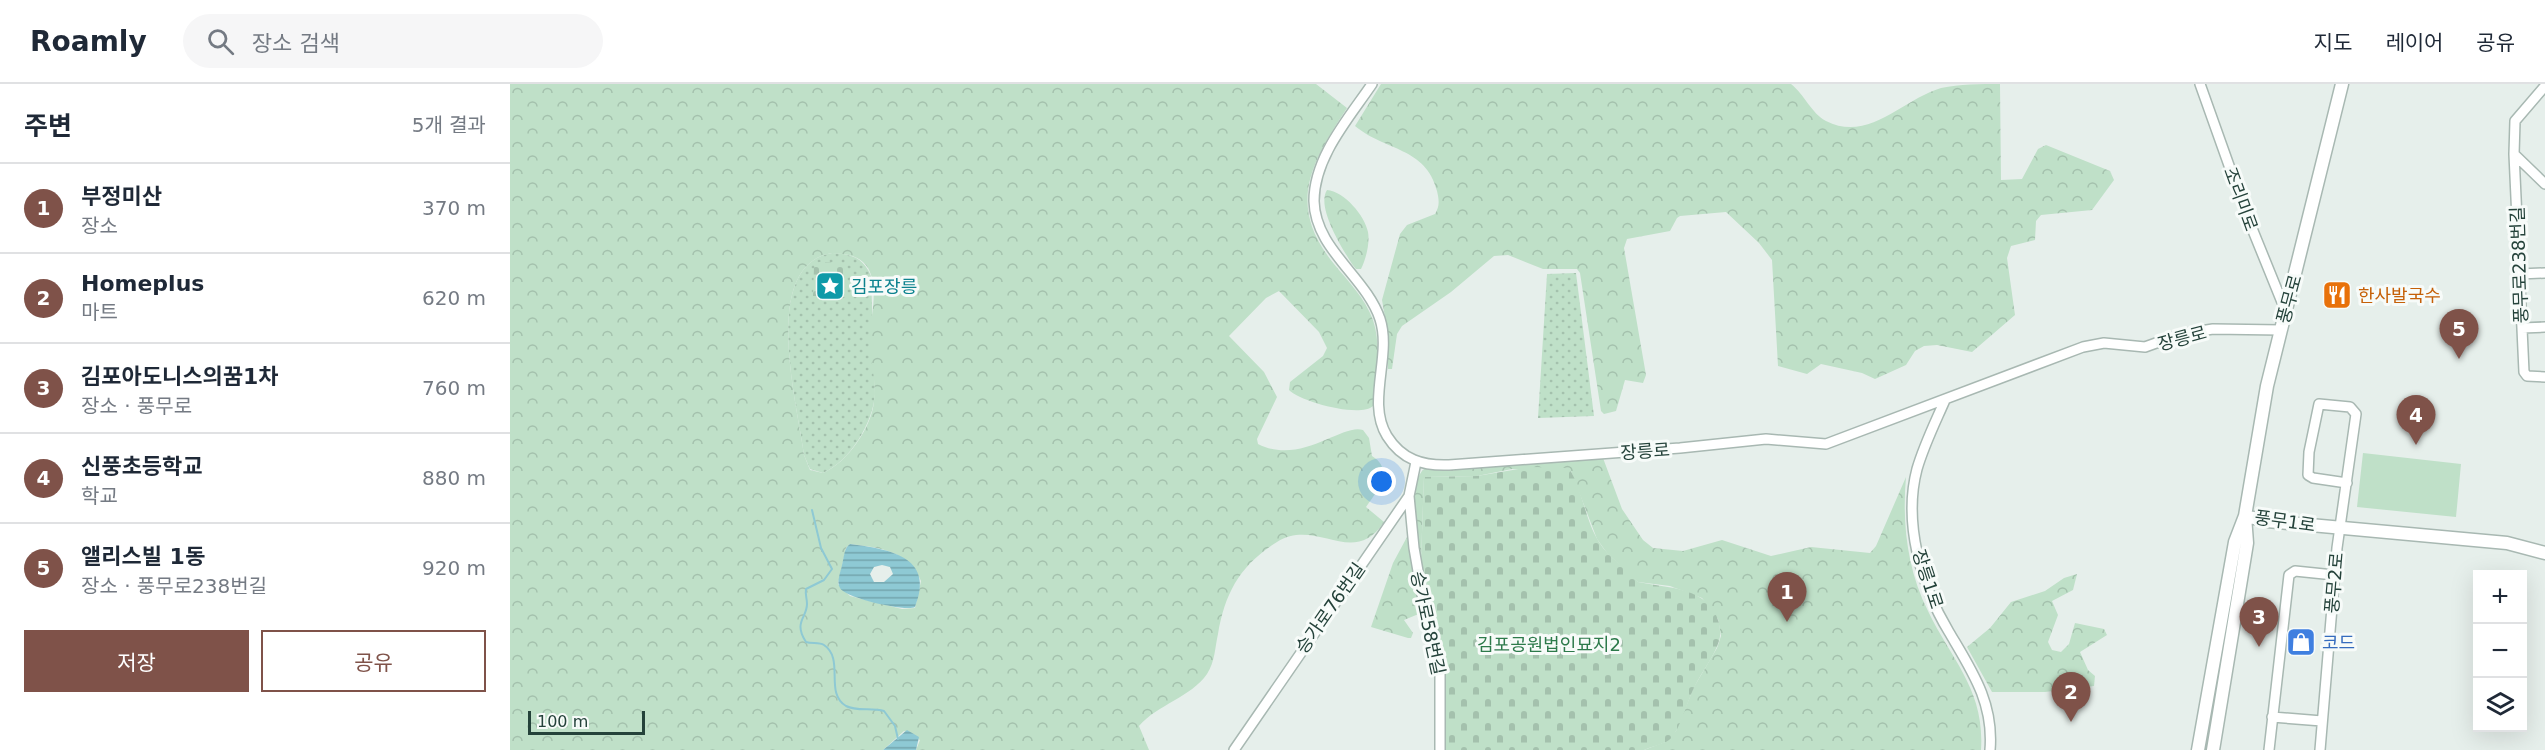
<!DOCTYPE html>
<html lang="ko">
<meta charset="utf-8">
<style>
:root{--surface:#fff;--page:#f6f6f7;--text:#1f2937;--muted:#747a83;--line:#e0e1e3;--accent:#7f5249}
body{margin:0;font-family:"DejaVu Sans","Noto Sans KR",sans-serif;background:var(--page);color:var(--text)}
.controls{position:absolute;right:18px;bottom:18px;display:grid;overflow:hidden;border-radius:0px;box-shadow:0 6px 24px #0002}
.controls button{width:54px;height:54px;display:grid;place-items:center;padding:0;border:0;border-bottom:2px solid var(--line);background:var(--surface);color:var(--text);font:30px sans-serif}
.scale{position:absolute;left:18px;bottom:15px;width:117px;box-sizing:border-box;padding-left:6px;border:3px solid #24423a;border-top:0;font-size:16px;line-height:21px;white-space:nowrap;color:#24423a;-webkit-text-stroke:4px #f7fbf9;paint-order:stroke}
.you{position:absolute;left:872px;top:398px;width:21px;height:21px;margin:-15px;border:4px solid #fff;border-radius:50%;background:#1a73e8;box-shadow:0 0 0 9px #1a73e833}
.badge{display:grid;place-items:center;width:39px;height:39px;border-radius:50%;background:var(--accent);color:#fff;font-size:20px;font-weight:700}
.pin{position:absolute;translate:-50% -50px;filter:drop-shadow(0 2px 3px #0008)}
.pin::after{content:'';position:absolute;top:32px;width:21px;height:18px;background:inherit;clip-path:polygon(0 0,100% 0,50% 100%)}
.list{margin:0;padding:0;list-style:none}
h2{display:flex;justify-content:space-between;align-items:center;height:78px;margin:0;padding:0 24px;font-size:26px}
h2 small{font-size:20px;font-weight:400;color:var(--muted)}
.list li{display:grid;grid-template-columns:39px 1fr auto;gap:18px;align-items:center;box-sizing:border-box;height:90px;padding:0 24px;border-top:2px solid var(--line)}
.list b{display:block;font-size:22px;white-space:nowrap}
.list p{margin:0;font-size:20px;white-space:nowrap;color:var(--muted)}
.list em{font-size:20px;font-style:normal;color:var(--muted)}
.actions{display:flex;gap:12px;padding:18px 24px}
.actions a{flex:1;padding:14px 0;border:2px solid var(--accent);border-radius:0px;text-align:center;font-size:21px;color:var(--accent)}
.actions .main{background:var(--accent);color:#fff}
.icon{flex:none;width:33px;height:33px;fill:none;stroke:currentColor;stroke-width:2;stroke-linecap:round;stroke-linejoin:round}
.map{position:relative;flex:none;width:2035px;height:666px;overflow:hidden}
header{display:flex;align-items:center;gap:36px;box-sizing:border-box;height:84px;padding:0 30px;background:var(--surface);border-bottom:2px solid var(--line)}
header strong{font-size:28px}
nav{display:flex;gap:33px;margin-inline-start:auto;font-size:21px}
.search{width:420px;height:54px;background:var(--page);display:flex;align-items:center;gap:15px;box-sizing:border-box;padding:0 21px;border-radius:33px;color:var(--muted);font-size:22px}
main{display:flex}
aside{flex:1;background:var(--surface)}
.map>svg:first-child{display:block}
.grass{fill:url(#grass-dots)}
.forest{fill:url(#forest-crowns);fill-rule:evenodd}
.cemetery{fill:url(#cemetery-stones)}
.green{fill:#bfe0c8}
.water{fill:url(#water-rules);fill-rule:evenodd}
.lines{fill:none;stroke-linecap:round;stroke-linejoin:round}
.stream{stroke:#8ec9d4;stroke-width:2}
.minor-casing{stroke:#a8b8b2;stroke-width:12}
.tertiary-casing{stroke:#a8b8b2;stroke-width:15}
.minor{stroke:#fff;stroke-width:9}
.tertiary{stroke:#fff;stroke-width:12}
.labels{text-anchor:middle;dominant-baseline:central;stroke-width:6;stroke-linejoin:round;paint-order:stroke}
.street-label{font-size:18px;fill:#24423a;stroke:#f7fbf9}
.culture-label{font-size:18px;fill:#0d838f;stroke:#f7fbf9;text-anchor:start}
.food-label{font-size:18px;fill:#c56008;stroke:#f7fbf9;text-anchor:start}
.shop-label{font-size:18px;fill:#366cbe;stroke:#f7fbf9;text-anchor:start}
.park-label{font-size:18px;fill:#2d7a4b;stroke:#f7fbf9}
</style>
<header>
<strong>Roamly</strong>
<div class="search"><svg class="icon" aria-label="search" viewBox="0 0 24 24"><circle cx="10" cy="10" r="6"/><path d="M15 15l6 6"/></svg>장소 검색</div>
<nav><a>지도</a><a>레이어</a><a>공유</a></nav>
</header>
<main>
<aside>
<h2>주변<small>5개 결과</small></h2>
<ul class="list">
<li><span class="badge">1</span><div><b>부정미산</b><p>장소</p></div><em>370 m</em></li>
<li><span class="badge">2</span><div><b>Homeplus</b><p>마트</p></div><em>620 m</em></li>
<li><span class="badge">3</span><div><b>김포아도니스의꿈1차</b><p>장소 · 풍무로</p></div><em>760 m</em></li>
<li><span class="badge">4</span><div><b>신풍초등학교</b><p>학교</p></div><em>880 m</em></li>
<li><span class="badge">5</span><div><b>앨리스빌 1동</b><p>장소 · 풍무로238번길</p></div><em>920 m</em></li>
</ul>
<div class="actions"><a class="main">저장</a><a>공유</a></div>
</aside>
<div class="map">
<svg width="2035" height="666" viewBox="0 0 2035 666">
<defs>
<pattern id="grass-dots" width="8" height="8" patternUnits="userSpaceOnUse" patternTransform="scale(1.5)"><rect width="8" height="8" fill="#bfe0c8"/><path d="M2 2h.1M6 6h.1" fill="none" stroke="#a4c1ad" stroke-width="1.8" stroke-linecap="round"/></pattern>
<pattern id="forest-crowns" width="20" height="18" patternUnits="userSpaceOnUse" patternTransform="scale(1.5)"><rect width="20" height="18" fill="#bfe0c8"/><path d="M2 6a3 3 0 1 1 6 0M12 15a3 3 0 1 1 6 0" fill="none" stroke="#a4c1ad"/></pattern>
<pattern id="cemetery-stones" width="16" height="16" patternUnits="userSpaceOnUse" patternTransform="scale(1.5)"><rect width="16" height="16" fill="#bfe0c8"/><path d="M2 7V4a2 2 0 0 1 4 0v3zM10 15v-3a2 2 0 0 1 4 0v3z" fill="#a4c1ad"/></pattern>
<pattern id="water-rules" width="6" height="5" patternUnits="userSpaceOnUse" patternTransform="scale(1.5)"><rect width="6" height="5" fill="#8ec9d4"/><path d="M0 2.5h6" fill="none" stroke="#74a5ad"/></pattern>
</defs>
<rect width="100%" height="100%" fill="#e6efeb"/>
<!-- grass -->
<path class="grass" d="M322,169c19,1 31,4 39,23l4,118c-2,29 -25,67 -52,79l-13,-4 -6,-14c-6,-49 -45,-190 28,-202z
M1066,189l18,143 -56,2 9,-144z"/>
<!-- forest -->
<path class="forest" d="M0,0h806l31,24c-36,55 -61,97 -13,156 14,17 31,34 39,56 9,27 3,58 0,86 -13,12 -72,-4 -84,-16l1,-8 33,-26 4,-8 -8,-16 -40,-41 -13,7 -37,38 35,36 13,25 -20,42 1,5c43,22 84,-21 105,-14l6,8 3,18c23,14 5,35 -6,51l18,15c-31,47 -67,-5 -107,20 -37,23 -52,51 -59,92 -3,13 -3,28 -11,40 -16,23 -50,31 -68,52l10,24h-233l4,-10 -16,-9 -21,19h-373zM322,169c14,1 28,2 36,15 11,20 3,47 2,68 -1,22 7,43 4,65 -2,26 -27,62 -51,72l-13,-3 -6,-15c-6,-49 -45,-190 28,-202zM340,460c30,4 58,6 71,37l-6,27 -13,1 -52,-13 -12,-12 8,-36z
M871,0h410c13,10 21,30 35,37 43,22 77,-22 115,-33 19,-4 39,-4 59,-4l1,96 21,-1 16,-30 8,-4 64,26 4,9 -22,30 -51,5 -5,6 -1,19 -24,6 -4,12 8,57 -43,37 -35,-7 -13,1 -9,5 -9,14 -31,14 -13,-6 -41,-9 -14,10 -29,-8 -6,-106 -13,-17 -33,-31 -46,4 -3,2 -7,13 -43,8 -3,9 22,127 -3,8 -18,-3 -9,31 -12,3 -3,-3 -21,-138 -3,-4h-34l-35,-14 -14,1 -43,36 -49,34 -5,8 -5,35h-4v-35l-6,-34 18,-66 7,-9 28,-11c5,-8 4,-14 2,-23 -11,-44 -52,-40 -82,-65z
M817,106c17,1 38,26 41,42 2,11 -2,27 -7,37h-5l-4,-5c-10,-16 -36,-57 -25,-74z
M1093,374l19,51 21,31 10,8 30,3 39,-11 49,16 40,-9 59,6 6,-7 30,-69c-4,46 1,92 22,134 24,50 57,79 53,139h-337l21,-8 11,-11 18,-44 23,-39 4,-12 -3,-17 -16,-21 -32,-12 -32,-4 -31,-29 -10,-14 -26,-68 -59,-2 -35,7 -53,1 -3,83c-3,-20 -14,-77 3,-91z
M897,453l15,73 -1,3 -17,7 9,13 -2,5h-3l-37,-11 22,-64z
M1567,490l-4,16 -21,11 6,14 -10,27 4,8 9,2 8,-8 6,-21 29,6 3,6 -27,17 8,18 7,6 -1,10 -49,6h-53l-25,-45 23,-19 21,-26 34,-11 19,-13z"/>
<!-- cemetery -->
<path class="cemetery" d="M309,178l24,1 4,4v30l-34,-1 1,-29z
M1021,383l38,1c14,23 16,52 30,74 10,17 28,25 39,40 29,6 72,5 81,41 1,6 2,12 0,18 -5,16 -17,30 -24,45 -7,12 -15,46 -26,54 -7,5 -17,6 -25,10h-200l-1,-87 -22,-103 3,-83 53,-1z"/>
<!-- green -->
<path class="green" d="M1853,369l98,11 -5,53 -99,-10z"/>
<!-- water -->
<path class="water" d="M340,460c38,5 86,12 65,63 -9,5 -70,-9 -75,-19 -4,-6 1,-17 2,-23 2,-8 2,-17 8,-21zM372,481l8,2 3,7 -9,8h-10l-4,-8 4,-7z
M397,646l12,7 -3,13h-33z"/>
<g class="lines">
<!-- stream -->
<path class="stream" d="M302,426l9,38 11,21 -8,11 -18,9c-1,6 1,9 1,15 0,14 -14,18 -1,38 6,2 13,0 18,3 21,14 0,48 22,61 11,6 26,1 38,5l11,15 3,13"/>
<!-- minor casing -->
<g class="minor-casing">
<path id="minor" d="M862,0c-23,34 -58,73 -58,117 1,48 52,76 66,118 12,37 -14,83 7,117 15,24 36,30 62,29l231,-17 86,-9 60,5 257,-97 21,-4 41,4 36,-13 32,-5 68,1
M1690,0l47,132 39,96
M2035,2l-30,35 -1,33 31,30
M2004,70l10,218 3,4 18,1
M2009,190l26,-1
M2012,244l23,-1
M1435,316c-10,23 -21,45 -28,69 -14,53 4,117 32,163 23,39 45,71 41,118
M899,412l5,52 9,52 17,75v75
M1762,633l50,4
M724,666l175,-254 7,-34
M1759,666l20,-175 6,-4 39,4
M1810,666l17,-202 19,-134 -6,-7 -31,-3 -10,48 -1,23 5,3 34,5"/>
</g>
<!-- tertiary casing -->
<g class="tertiary-casing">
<path id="tertiary" d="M1735,432l22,-130 75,-302
M1735,432l22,5 240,22 38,10
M1688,666l37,-208 10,-26 2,27 -34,207"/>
</g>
<!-- minor -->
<use href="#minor" class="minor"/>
<!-- tertiary -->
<use href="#tertiary" class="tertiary"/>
</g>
<!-- icons -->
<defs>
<g id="sight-square" transform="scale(1.5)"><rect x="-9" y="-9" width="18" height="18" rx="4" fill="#0f9aa8" stroke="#f7fbf9"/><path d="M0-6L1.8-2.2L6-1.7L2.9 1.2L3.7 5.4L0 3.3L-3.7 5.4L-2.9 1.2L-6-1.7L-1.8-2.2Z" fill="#fff"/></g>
<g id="restaurant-square" transform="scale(1.5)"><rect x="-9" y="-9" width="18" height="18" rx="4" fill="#e8710a" stroke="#f7fbf9"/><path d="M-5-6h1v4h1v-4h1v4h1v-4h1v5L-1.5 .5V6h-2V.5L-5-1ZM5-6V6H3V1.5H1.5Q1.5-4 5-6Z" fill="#fff"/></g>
<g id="shop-square" transform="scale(1.5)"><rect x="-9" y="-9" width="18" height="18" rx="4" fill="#3f7fe0" stroke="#f7fbf9"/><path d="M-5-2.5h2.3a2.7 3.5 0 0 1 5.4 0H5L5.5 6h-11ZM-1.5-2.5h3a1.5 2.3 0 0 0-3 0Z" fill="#fff"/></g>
</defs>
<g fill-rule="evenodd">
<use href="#sight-square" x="320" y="202"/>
<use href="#restaurant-square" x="1827" y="211"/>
<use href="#shop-square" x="1791" y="558"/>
</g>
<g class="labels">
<!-- street labels -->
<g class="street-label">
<text transform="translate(1731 115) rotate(70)">조리미로</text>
<text transform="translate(2009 181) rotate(-92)">풍무로238번길</text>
<text transform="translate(1779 215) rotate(-75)">풍무로</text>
<text transform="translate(1672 254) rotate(-15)">장릉로</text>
<text transform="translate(1135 367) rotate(-4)">장릉로</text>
<text transform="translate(1775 437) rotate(8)">풍무1로</text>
<text transform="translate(1418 495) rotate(72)">장릉1로</text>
<text transform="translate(1824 499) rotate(-85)">풍무2로</text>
<text transform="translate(820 524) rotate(-55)">승가로76번길</text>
<text transform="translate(918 539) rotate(78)">승가로58번길</text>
</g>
<!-- culture labels -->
<g class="culture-label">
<text x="341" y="202">김포장릉</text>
</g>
<!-- food labels -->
<g class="food-label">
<text x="1848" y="211">한사발국수</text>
</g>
<!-- shop labels -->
<g class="shop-label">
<text x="1812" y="558">코드</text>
</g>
<!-- park labels -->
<g class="park-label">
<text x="1039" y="560">김포공원법인묘지2</text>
</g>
</g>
</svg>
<div class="controls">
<button>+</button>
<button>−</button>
<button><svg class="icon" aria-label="layers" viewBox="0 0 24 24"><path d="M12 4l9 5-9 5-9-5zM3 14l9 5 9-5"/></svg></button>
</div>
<div class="scale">100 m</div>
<div class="you"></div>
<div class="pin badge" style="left:1277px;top:538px">1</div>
<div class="pin badge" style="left:1561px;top:638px">2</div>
<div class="pin badge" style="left:1749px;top:563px">3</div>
<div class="pin badge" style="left:1906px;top:361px">4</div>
<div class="pin badge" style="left:1949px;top:275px">5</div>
</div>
</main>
